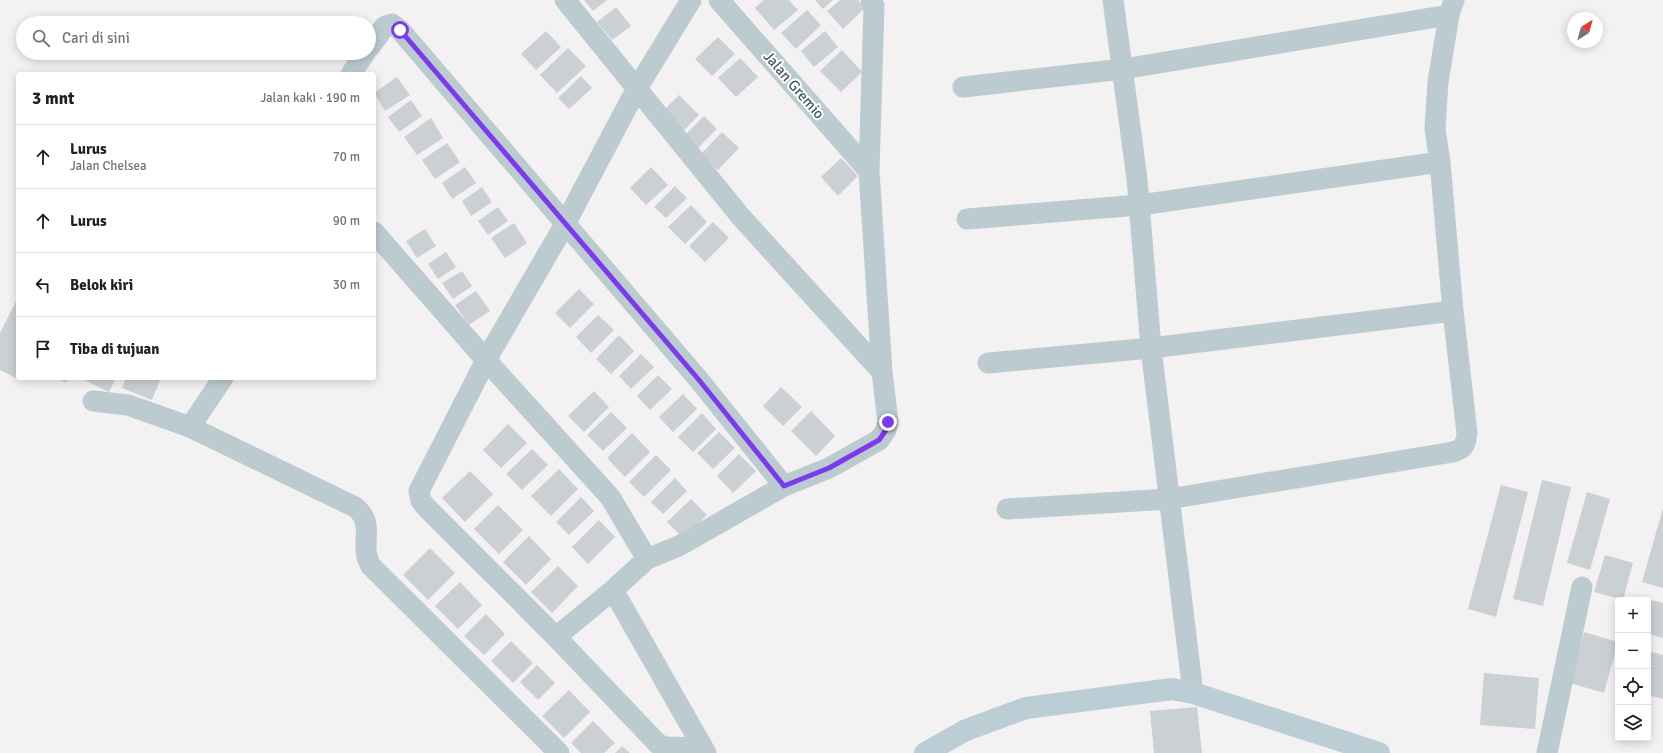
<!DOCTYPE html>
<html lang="id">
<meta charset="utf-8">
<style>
:root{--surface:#fff;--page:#f2f2f2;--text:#202124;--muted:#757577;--line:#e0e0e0}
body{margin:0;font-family:Signika,sans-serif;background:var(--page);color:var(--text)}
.controls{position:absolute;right:12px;bottom:12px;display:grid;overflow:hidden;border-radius:4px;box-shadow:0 2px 10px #0003}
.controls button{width:36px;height:36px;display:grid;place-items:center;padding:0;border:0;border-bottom:1px solid var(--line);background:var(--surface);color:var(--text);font:20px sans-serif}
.compass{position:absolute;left:1567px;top:12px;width:36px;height:36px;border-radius:50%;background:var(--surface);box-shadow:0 2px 10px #0003;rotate:37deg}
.stop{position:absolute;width:12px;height:12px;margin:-9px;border:3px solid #7c3aed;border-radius:50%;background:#fff}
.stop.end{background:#7c3aed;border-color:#fff;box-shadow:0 1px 4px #0008}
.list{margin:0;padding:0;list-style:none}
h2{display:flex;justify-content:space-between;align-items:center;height:52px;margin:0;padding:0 16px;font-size:17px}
h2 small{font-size:13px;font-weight:400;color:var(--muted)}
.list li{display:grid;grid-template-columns:26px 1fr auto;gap:12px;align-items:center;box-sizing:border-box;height:64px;padding:0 16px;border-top:1px solid var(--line)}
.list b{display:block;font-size:15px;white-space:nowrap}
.list p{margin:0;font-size:13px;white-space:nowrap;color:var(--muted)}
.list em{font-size:13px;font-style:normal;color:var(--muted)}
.icon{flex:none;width:22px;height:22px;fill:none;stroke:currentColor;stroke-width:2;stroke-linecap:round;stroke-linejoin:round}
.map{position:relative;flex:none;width:1663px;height:753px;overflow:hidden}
.search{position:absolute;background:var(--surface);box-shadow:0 2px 10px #0003;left:16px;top:16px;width:360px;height:44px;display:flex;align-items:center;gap:10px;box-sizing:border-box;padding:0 14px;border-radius:22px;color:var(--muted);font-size:15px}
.panel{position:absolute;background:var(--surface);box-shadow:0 2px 10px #0003;left:16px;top:72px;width:360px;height:308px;border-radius:4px}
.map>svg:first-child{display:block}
.building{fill:#cbd0d4}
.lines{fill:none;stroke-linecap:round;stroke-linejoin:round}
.street{stroke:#bbcbcf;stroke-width:21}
.secondary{stroke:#bbced5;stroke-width:22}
.route{stroke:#7c3aed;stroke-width:5}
.labels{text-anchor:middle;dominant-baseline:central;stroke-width:4;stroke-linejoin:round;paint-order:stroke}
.street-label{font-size:15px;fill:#475b61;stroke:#fff}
</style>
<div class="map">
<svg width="1663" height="753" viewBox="0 0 1663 753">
<rect width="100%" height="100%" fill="#f4f1f2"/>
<!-- building -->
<path class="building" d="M584,0h23l-14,11z
M764,0h25l9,10 -24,20 -19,-22z
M815,0h18l-10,9z
M840,0h18l7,8 -22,21 -16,-18z
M616,7l15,19 -19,14 -15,-18z
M807,10l14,15 -25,24 -15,-16z
M546,31l15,16 -25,23 -15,-16z
M825,31l13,16 -24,20 -13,-16z
M718,37l17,17 -23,22 -17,-17z
M568,48l18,18 -29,27 -17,-18z
M842,50l20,22 -21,20 -21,-21z
M740,58l18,19 -22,20 -18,-19z
M581,76l11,12 -23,21 -11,-11z
M397,77l13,18 -25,16 -11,-18z
M679,95l20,20 -16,16 -20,-20z
M411,100l11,16 -23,16 -11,-15z
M704,116l13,13 -19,19 -13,-13z
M431,118l12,20 -26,17 -13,-18z
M722,132l17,16 -21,22 -17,-16z
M447,143l13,19 -25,17 -13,-19z
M841,158l17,18 -20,20 -17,-19z
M465,167l11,16 -24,16 -10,-16z
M651,167l17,18 -22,20 -16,-17z
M675,186l12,12 -21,20 -12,-11z
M482,187l10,15 -21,14 -9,-15z
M691,205l16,17 -22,22 -17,-17z
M498,207l10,14 -20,14 -10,-14z
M713,222l16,16 -24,24 -16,-16z
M514,223l13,20 -22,15 -14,-20z
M425,229l11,17 -19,12 -11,-17z
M446,252l10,15 -18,12 -10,-15z
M462,271l10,15 -19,13 -11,-16z
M579,289l15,15 -24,24 -15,-15z
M476,291l14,20 -21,14 -14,-20z
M18,297v81h3l-1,2 -20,-10v-37z
M598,315l16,15 -23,23 -15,-16z
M619,335l15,16 -23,23 -15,-15z
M641,354l13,13 -23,22 -12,-13z
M658,375l14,14 -22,21 -13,-14z
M57,378h12l-3,5z
M80,378h36l-7,14z
M126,378h35l-9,22 -30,-12z
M781,387l21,20 -19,19 -20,-20z
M594,391l15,16 -25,25 -16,-16z
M683,394l14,15 -24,23 -14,-15z
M811,411l24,25 -19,20 -25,-25z
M611,412l16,16 -24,23 -16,-16z
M702,413l14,16 -23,23 -15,-15z
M508,424l19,19 -26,25 -18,-18z
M719,432l16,16 -22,21 -16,-16z
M632,433l18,19 -25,25 -18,-19z
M532,449l16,16 -26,25 -16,-16z
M739,454l17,17 -23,22 -16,-17z
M656,455l15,15 -27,27 -15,-15z
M559,469l19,20 -27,27 -20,-20z
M470,471l23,23 -28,28 -23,-24z
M675,478l12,13 -24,23 -12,-12z
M1542,480l29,7 -28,119 -30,-7z
M1501,485l27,7 -32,125 -28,-8z
M1587,492l23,7 -20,71 -23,-7z
M581,497l13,14 -25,24 -13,-13z
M691,499l16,16 -24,23 -16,-16z
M498,505l25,25 -24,24 -25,-25z
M1663,508v80l-21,-6z
M599,520l16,17 -27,27 -16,-17z
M529,536l22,23 -25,26 -23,-23z
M430,548l25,25 -27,27 -25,-25z
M1605,555l28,8 -10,37 -29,-8z
M558,566l20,20 -26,27 -21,-21z
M460,582l22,23 -24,24 -23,-23z
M1639,597l24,6v35l-15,-4v-34h-10z
M486,614l19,20 -21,21 -20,-19z
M1584,632l34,10 -14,51 -34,-10z
M511,641l22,22 -20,20 -22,-22z
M1648,651l15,4v44l-15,-4z
M537,665l18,18 -17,17 -18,-18z
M1484,673l55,5 -4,51 -55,-4z
M569,690l21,22 -26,26 -22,-22z
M1197,707l5,46h-48l-4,-42z
M593,721l22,22 -11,10h-23l-10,-10z
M622,746l8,7h-15z"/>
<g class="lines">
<!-- street -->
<path class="street" d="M565,0l176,217 141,155 -13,-201 5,-165 -3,-6
M691,0l-55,90 -71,134 -79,136 -67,131 2,10 5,6 130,130 102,107 7,3 37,1
M719,0l150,171
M1113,0l24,179 14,169 42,345
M369,48l16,-22 7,-2 8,6 299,350 85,106
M351,74l14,-21
M963,87l160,-18 326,-54
M967,219l173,-14 300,-43
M374,232l112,128 124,137 37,62
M988,363l163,-15 302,-37
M93,401l35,4 62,22 165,80c22,17 3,39 16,59l188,187
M190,427l33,-49
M1007,509l162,-10 284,-47c11,-3 13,-8 14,-19l-14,-122 -13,-149 -5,-33 3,-47 11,-67 5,-15
M613,590l93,163
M556,637l57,-47 34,-31 32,-13 105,-60 45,-18 50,-28 7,-10 2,-8 -6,-50
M1547,753l35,-166"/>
<!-- secondary -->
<path class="secondary" d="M925,753l41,-23 60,-22 146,-19 21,4 186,60"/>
</g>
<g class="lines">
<!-- route -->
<path class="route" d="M400,30l299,350 85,106 45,-18 50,-28 7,-10 2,-8"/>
</g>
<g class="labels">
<!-- street labels -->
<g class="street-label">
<text transform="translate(794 85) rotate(49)">Jalan Gremio</text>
</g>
</g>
</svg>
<div class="controls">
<button>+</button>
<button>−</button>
<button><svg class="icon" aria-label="locate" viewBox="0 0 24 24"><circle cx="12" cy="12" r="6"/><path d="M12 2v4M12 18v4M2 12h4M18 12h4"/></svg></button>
<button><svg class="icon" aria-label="layers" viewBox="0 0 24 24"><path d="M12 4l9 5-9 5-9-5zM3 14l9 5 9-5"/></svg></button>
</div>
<svg class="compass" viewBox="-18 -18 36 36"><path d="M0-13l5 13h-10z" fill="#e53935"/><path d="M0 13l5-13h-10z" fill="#757577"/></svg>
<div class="stop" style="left:400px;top:30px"></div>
<div class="stop end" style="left:888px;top:422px"></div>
<div class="search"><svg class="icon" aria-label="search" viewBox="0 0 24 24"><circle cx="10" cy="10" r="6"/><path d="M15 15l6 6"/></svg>Cari di sini</div>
<section class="panel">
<h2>3 mnt<small>Jalan kaki · 190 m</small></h2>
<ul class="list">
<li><svg class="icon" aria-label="ahead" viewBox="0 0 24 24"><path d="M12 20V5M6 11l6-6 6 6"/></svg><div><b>Lurus</b><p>Jalan Chelsea</p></div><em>70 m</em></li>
<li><svg class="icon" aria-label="ahead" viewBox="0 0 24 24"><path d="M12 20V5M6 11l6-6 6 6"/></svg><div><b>Lurus</b></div><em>90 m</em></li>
<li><svg class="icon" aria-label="left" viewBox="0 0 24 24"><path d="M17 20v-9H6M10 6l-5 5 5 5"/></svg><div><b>Belok kiri</b></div><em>30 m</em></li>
<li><svg class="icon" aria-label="arrive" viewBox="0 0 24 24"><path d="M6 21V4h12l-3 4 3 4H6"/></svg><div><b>Tiba di tujuan</b></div></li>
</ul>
</section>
</div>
